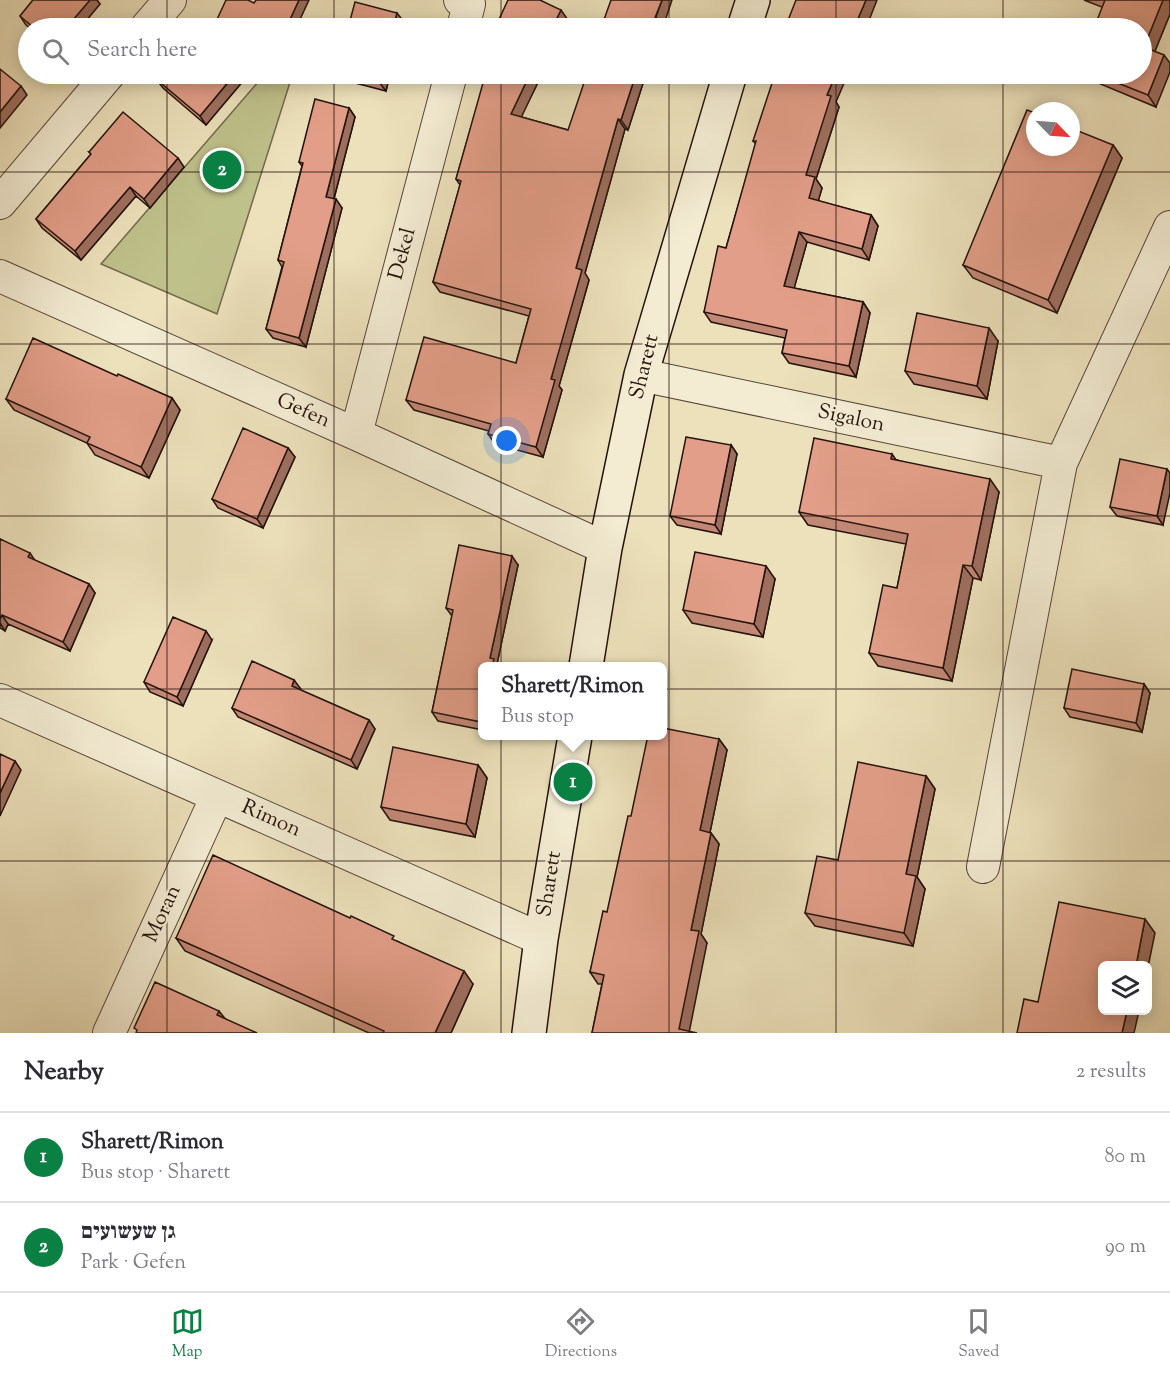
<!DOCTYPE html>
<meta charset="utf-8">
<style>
:root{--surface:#fff;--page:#f2f2f3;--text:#2b2b33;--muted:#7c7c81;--line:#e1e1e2;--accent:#0b8043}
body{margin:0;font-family:"Sorts Mill Goudy","Frank Ruhl Libre",serif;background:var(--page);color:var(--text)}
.controls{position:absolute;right:18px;bottom:18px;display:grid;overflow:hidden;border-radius:9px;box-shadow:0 3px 15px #0003}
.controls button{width:54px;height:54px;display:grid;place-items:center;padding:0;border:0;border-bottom:2px solid var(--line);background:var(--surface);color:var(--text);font:30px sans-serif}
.compass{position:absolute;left:1026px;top:102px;width:54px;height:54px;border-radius:50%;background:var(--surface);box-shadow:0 3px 15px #0003;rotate:115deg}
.you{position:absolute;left:507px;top:441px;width:21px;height:21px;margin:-15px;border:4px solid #fff;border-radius:50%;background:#1a73e8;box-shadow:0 0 0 9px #1a73e833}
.badge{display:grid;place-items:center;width:39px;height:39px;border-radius:50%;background:var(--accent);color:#fff;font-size:20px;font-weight:700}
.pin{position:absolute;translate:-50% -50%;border:3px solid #fff;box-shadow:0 2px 6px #0006}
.popup{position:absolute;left:478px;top:662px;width:189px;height:78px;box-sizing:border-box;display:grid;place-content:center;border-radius:9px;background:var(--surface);filter:drop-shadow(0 2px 4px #0005);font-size:20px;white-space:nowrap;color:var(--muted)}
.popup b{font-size:22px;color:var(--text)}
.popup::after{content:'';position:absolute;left:50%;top:100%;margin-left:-12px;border:12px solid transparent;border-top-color:var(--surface)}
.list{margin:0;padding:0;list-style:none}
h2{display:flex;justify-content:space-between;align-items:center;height:78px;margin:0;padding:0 24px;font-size:26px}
h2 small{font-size:20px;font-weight:400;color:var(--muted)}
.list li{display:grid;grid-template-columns:39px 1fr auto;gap:18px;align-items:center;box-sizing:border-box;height:90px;padding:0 24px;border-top:2px solid var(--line)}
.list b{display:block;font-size:22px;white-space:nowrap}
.list p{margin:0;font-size:20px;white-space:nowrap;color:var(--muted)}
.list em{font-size:20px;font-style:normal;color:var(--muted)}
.icon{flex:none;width:33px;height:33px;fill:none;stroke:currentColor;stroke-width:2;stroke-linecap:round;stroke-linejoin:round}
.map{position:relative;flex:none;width:1170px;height:1033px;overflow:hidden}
.search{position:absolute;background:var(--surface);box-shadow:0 3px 15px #0003;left:18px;right:18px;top:18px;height:66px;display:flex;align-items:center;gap:15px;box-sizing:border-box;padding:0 21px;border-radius:33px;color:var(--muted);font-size:22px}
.sheet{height:258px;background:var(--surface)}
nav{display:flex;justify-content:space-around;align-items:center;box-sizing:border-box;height:84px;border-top:2px solid var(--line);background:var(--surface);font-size:16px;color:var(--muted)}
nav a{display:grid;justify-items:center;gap:3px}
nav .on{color:var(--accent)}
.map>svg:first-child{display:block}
.green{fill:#bfc18b;stroke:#726a4c;stroke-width:1.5}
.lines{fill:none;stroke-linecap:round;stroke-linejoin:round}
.street-casing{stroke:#564638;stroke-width:34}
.secondary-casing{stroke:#24130c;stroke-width:36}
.street{stroke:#f3ecd3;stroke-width:32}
.secondary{stroke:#f3ecd3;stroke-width:33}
.wall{fill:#c28875;stroke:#24130c;stroke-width:1.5}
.shaded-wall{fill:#9e6f5f;stroke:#24130c;stroke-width:1.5}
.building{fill:#e29e88;stroke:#24130c;stroke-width:1.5}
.grid{fill:none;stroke:#24130c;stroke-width:1.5;stroke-opacity:0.55}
.labels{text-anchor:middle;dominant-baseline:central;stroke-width:4.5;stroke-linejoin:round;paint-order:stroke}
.street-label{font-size:21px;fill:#24130c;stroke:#f3ecd3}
</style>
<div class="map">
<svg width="1170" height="1033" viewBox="0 0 1170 1033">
<rect width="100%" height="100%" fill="#ece1bb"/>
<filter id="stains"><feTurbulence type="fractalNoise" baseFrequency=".00333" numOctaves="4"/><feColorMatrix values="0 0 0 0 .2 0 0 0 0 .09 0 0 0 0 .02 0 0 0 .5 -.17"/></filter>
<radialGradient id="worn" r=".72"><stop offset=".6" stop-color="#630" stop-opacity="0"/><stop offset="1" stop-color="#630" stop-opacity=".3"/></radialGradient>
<!-- green -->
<path class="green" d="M265,74h22l5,2 -75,238 -116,-50z"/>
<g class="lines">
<!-- street casing -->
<g class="street-casing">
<path id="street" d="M460,0l9,4 -6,24
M146,28l24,-28
M0,203l109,-129
M0,276l356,158 249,114
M641,375l420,88
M356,434l95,-360
M0,700l541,239
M983,867l78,-404 109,-236
M109,1033l108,-237"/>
</g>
<!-- secondary casing -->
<g class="secondary-casing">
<path id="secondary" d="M744,28l9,-28
M586,666l19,-118 36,-173 89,-301
M529,1033l12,-94 34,-203"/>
</g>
<!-- street -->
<use href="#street" class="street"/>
<!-- secondary -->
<use href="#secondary" class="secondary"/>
</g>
<!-- wall -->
<path class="wall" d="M33,0h64l3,4 -20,24h-50l-4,-3 -6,-9z
M1084,0h86v14l-15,37 1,56 -70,-29 -3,-4h59l-40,-67z
M249,74l-43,51 -43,-37 -7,-9z
M339,74h51l-4,17 -42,-11z
M477,74h65l-21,43 47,13 78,-56 -18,56 -3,-1 -40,144 4,7 -30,106 3,4 -19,67 -48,-13 -7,-10 1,-3 -75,-21 -8,-10 110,-37 13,-47 -89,-24 -7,-10 27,-97 -4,-6 28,-97 -2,-1z
M836,102l3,5 -23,72 6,9 -4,13 53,14 7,11 -9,34 -62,-18 -13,46 69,14 7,11 -14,64 -67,-14 -7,-10 3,-15 -74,-16 -7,-10 22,-64 30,-104 -3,-3z
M349,108l6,9 -21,82 8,9 -36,139 -33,-9 -7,-9 16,-62 -4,-7 24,-94 -3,-4z
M1113,145l9,13 -65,155 -84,-35 -10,-13z
M89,152l95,15 -34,41 -14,-12 -55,64 -39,-32 -6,-9 55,-65z
M998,341l-11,58 -73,-15 -9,-13z
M117,376l55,22 8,12 -31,68 -54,-23 -8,-12 -73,-33 -8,-11z
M731,445l6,9 -16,80 -44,-9 -7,-9z
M288,448l7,9 -32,71 -45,-20 -6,-9z
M897,460l102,32 -18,88 -8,-2 -21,103 -74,-15 -9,-13 28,-65 9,-44 -98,-19 -9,-13z
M1170,473l-7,52 -46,-9 -7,-9z
M0,539l36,22 53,23 6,9 -25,58 -62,-27 -3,7 -5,-3z
M518,565l-21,99 2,2h-16v64l-45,-9 -6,-9 20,-96 -6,-8z
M775,579l-12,58 -71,-14 -9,-13z
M212,640l-29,66 -33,-14 -6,-10z
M294,680l6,10 69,30 6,9 -18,40 -119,-52 -6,-9z
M1144,684l6,9 -8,39 -72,-15 -6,-9z
M719,739l8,11 -17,82 1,1 8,11 -18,90 6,9 -115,90 10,-49h-4l-8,-12 17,-60z
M478,765l9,13 -12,59 -85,-17 -9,-13z
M926,776l9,13 -18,88 8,12 -12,57 -98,-20 -10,-13 33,-53z
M176,938l221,3 76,43 -22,49h-82l-184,-82z"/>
<!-- shaded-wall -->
<path class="shaded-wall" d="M90,0h7l3,4 -20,24h-14z
M299,0h10l-13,28h-10z
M662,0h10l-9,27 -7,-10z
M866,0h11l-11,28h-12z
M1163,0h7v14l-18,44 -8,-11z
M561,10l7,10 -4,8h-12z
M397,13l7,9 -2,6h-9z
M655,16l7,10 -1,2h-10z
M1164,55l6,8v9l-14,35 -8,-12z
M235,74h14l-43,51 -6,-9z
M382,74h8l-4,17 -7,-9z
M530,74h12l-24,50 -7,-10z
M636,74h10l-18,56 -7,-10z
M836,74h12l-12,28 3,5 -23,72 6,9 -6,21 -7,-11 -3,-23 21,-80z
M21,86l6,9 -27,33v-16z
M349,108l6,9 -23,89 -6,-9z
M618,119l7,10 -40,144 4,7 -30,106 3,4 -19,67 -7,-10 40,-179z
M1113,145l9,13 -65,155 -9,-13z
M178,158l6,9 -34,41 -6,-9z
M130,187l6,9 -55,64 -6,-9z
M336,199l6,9 -36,139 -7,-9z
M871,215l7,11 -9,34 -7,-11z
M799,232l8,10 -15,54 -8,-10z
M863,302l7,11 -14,64 -7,-11z
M989,328l9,13 -11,58 -10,-13z
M172,398l8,12 -31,68 -8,-11z
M731,445l6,9 -16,80 -6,-9z
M288,448l7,9 -32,71 -6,-9z
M892,454l9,13 -10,-8z
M1167,469l3,4v20l-7,32 -6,-9z
M990,479l9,13 -18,88 -9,-14z
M30,553l6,9 -8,-5z
M512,556l6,9 -21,99 2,2h-7l-2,-8z
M963,565l10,13 -21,103 -9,-13z
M766,566l9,13 -12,58 -9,-13z
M89,584l6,9 -25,58 -7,-9z
M2,615l6,9 -3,7 -5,-8v-4z
M206,631l6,9 -29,66 -6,-9z
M294,680l7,9 -3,6 -6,-9z
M1144,684l6,9 -8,39 -6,-9z
M369,720l6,9 -18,40 -6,-9z
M719,739l8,11 -19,92 -8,-12z
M15,761l6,9 -21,46v-23z
M478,765l9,13 -12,59 -9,-13z
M926,776l9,13 -18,88 8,12 -12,57 -9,-13 2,-59z
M711,833l8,11 -18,90 6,9 -18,90 -10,-4 12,-99z
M1145,919l10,14 -7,34v-1h-12z
M464,971l9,13 -22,49h-16z
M219,1011l8,10 -10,-6z
M1127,1011h12l-5,22h-12z"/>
<!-- building -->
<path class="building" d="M33,0h57l-24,28h-32l-14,-12z
M226,0h22l6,3 2,-3h43l-13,28h-73z
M508,0h32l21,10 -9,18h-57z
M611,0h51l-11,28h-50z
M796,0h70l-12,28h-69z
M1105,0h58l-19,47 20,8 -16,40 -53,-21h47v-46h-48z
M355,2l42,11 -4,15h-45z
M0,69l21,17 -21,26z
M161,74h74l-35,42 -44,-37z
M348,74h34l-3,8z
M481,74h49l-19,40 57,16 19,-56h49l-15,46 -3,-1 -42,149 6,2 -31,109 4,1 -19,67 -48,-13 3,-10 -85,-24 18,-63 92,26 15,-54 -98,-27 28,-101 -5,-2 29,-103z
M775,74h61l-9,21 4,1 -25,79 9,2 -6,21 62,17 -9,34 -63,-17 -15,54 79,16 -14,64 -67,-13 5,-23 -83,-18 14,-66 8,2 30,-107h-3z
M315,99l34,9 -23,89 10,2 -37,139 -33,-9 18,-67 -6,-2 25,-97 -4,-1z
M1027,110l8,3v34h36v-19l42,17 -65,155 -85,-35z
M123,112l55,46 -34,41 -14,-12 -55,64 -39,-32 55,-65 -2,-2z
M917,313l72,15 -12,58 -72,-15z
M33,338l84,38 1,-2 54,24 -31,69 -54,-24 3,-6 -84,-38z
M243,428l45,20 -31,71 -45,-20z
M686,437l45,8 -16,80 -45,-9z
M814,438l78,16 -1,5 99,20 -18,87 -9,-1 -20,103 -74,-15 14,-68 14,3 11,-54 -109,-22z
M1120,459l47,10 -10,47 -47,-9z
M0,539l30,14 -2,4 61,27 -26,58 -61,-27 -2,4z
M459,545l53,11 -22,102 4,1 -2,7h-9v48l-2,8 -49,-10 21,-102 -7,-2z
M695,552l71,14 -12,58 -71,-14z
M173,617l33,14 -29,66 -33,-15z
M252,661l42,19 -2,6 77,34 -18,40 -119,-52z
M1072,669l72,15 -8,39 -72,-15z
M663,728l56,11 -19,91 11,3 -20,97 8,1 -20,98 18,4h-105l12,-58 -14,-3 13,-61 4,1 21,-96h3l17,-81h15z
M393,747l85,18 -12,59 -85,-17z
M0,754l15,7 -15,32z
M858,762l68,14 -20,98 10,2 -12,57 -99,-20 12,-57 21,4z
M213,855l137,63 1,-2 43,20 -2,3 72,32 -29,62h-52l1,-2 -208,-93z
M1059,902l86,17 -9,47h-34v45h25l-5,22h-105l7,-34 14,3z
M155,982l64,29 -2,4 40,18h-121l1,-3 -3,-2z"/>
<!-- grid -->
<path class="grid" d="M167,0v28M334,0v28M501,0v28M669,0v28M836,0v28M1003,0v28M167,74v959M334,74v959M501,74v959M669,74v959M836,74v959M1003,74v959M0,172h1170M0,344h1170M0,516h1170M0,689h1170M0,861h1170"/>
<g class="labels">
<!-- street labels -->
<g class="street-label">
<text transform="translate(403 254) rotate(-75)">Dekel</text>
<text transform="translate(645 367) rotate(-76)">Sharett</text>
<text transform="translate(303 411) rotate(24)">Gefen</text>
<text transform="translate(851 419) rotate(12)">Sigalon</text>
<text transform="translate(271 819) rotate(24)">Rimon</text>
<text transform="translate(550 884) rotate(-81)">Sharett</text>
<text transform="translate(163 914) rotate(-65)">Moran</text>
</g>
</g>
<rect width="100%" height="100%" filter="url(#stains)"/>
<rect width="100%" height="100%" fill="url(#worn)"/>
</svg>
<div class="controls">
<button><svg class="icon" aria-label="layers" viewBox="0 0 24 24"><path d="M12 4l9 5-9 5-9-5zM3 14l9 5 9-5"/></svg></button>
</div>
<svg class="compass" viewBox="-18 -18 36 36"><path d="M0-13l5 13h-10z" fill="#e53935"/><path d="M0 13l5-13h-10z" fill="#7c7c81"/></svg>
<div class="you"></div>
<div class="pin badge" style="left:573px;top:782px">1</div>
<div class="popup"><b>Sharett/Rimon</b>Bus stop</div>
<div class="pin badge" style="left:222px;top:170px">2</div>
<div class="search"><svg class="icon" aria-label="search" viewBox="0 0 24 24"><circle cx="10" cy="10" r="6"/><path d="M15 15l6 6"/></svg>Search here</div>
</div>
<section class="sheet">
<h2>Nearby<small>2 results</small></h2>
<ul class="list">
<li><span class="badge">1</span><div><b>Sharett/Rimon</b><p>Bus stop · Sharett</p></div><em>80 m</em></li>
<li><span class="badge">2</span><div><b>גן שעשועים</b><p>Park · Gefen</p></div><em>90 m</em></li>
</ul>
</section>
<nav>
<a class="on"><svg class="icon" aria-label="map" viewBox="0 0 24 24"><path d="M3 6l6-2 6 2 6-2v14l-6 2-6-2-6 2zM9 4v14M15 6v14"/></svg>Map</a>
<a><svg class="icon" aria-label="directions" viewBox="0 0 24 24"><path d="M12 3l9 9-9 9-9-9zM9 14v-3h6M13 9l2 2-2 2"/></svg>Directions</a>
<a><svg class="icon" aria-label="saved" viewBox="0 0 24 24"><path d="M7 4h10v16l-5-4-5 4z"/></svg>Saved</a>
</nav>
